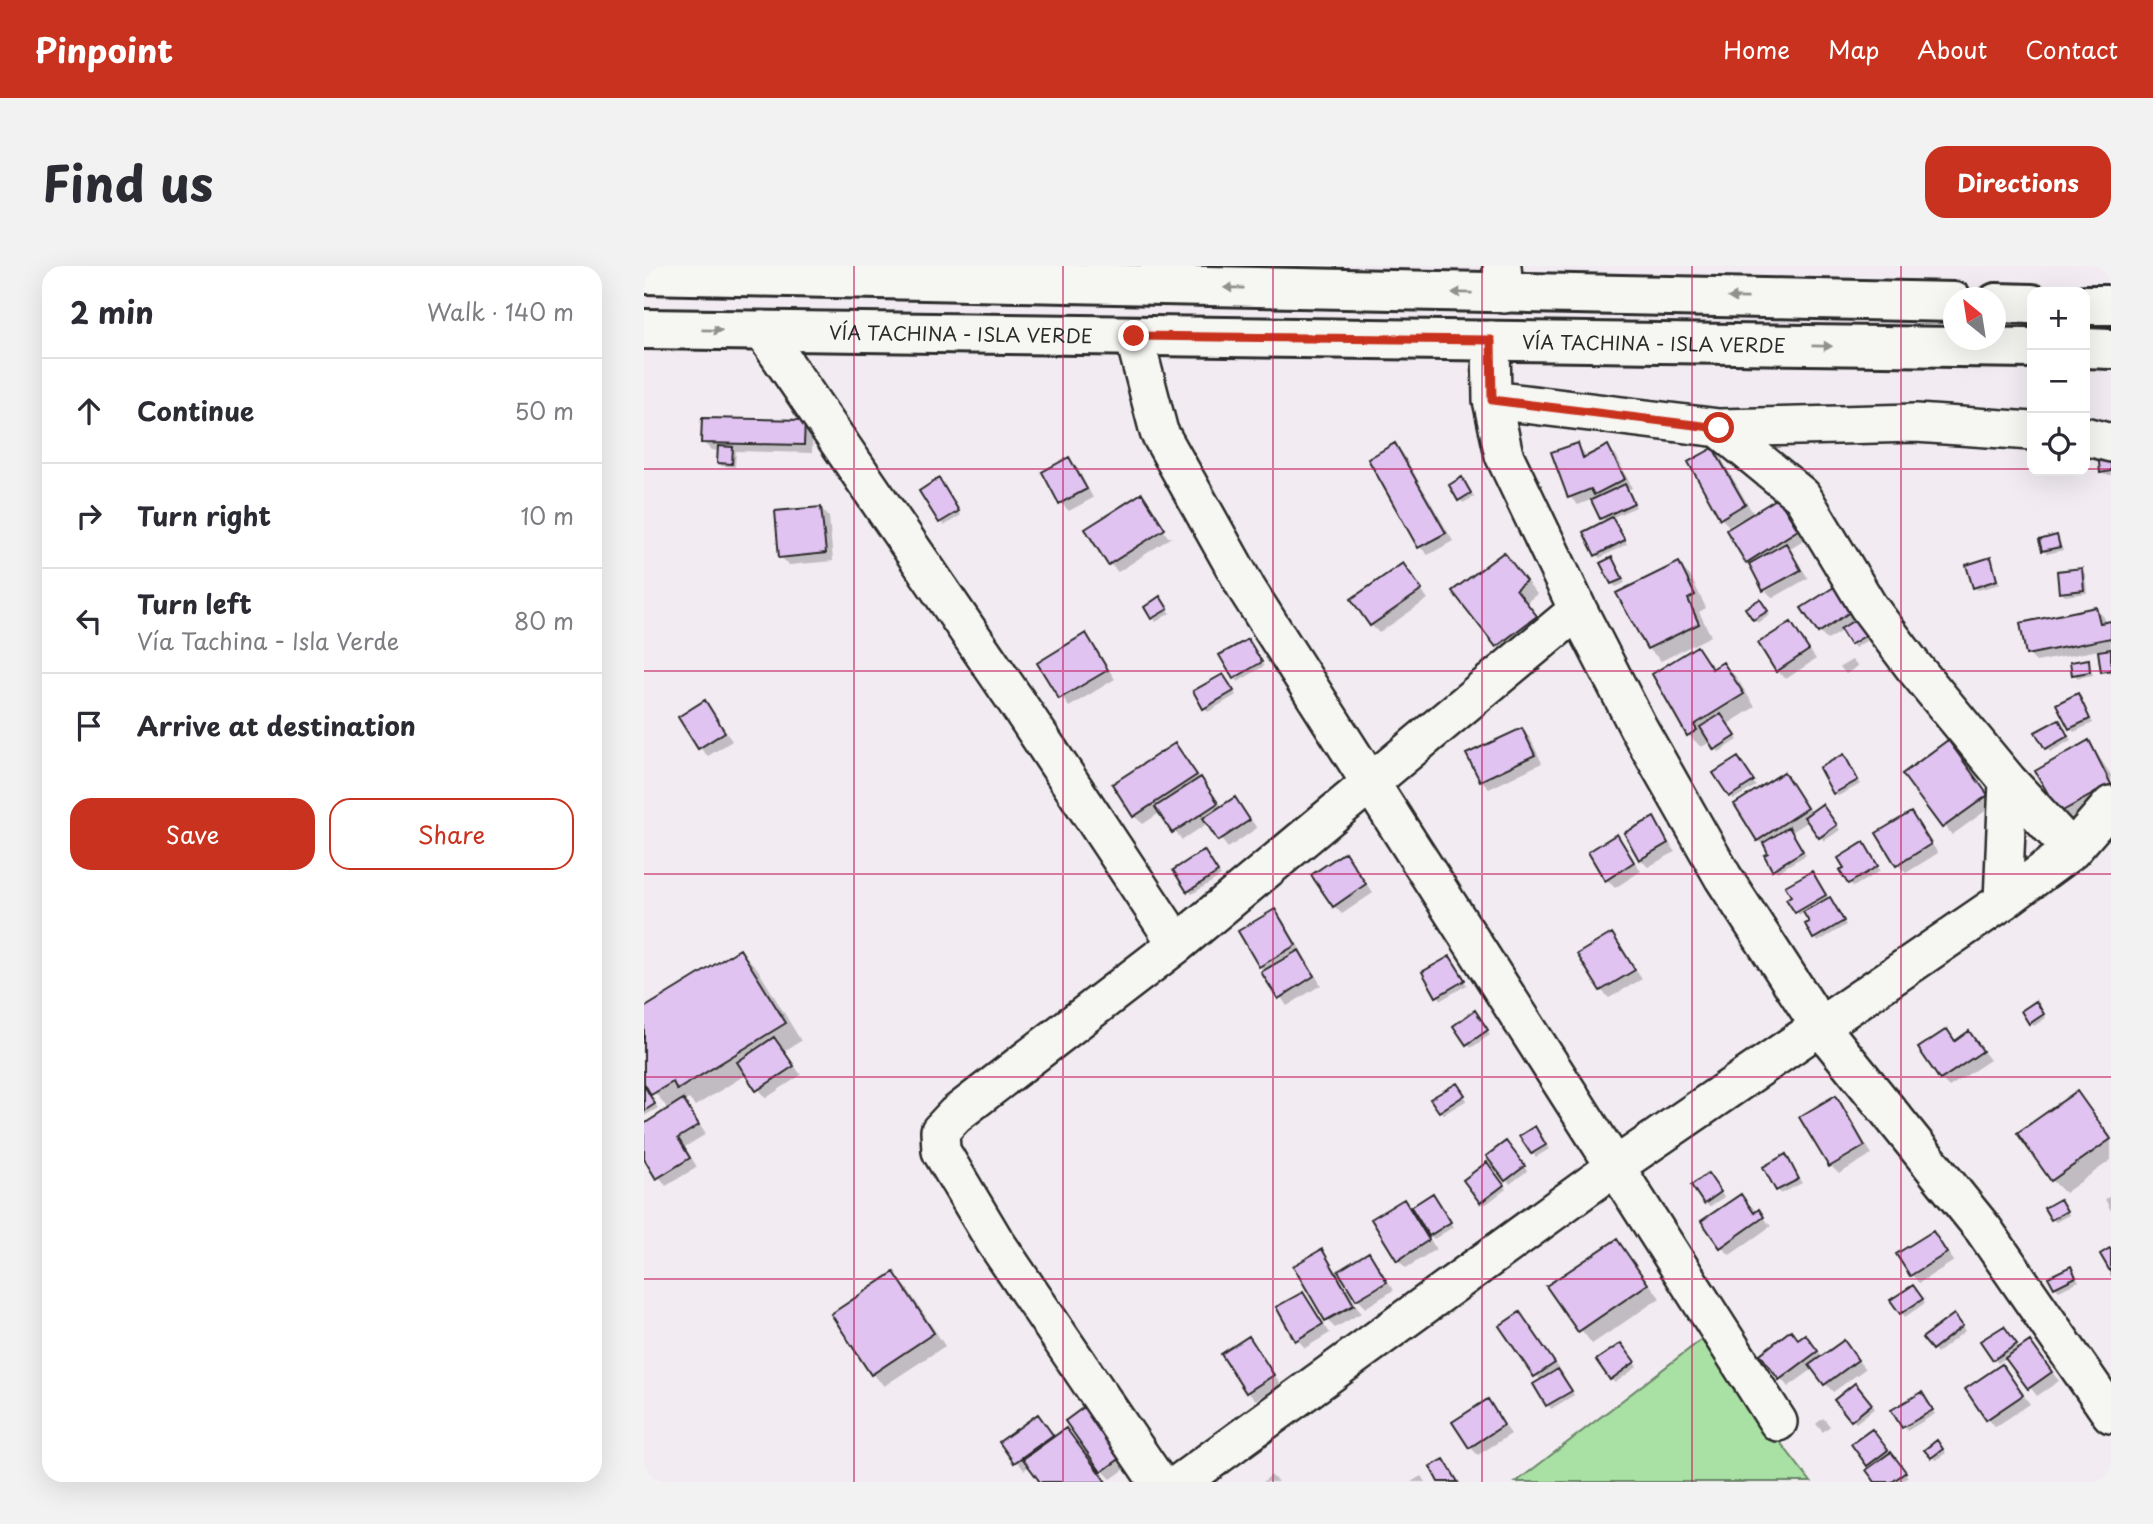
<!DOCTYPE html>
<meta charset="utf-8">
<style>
:root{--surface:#fff;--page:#f2f2f3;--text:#2b2b33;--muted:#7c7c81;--line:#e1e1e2;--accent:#c8321e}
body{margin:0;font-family:"Playpen Sans",sans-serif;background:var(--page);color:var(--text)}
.controls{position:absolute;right:21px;top:21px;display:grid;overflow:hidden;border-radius:14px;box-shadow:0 7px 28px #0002}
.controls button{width:63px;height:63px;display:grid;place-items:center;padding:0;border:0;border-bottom:2px solid var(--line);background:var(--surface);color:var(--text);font:35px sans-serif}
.compass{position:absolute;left:1299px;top:21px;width:63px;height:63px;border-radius:50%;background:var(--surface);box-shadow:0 7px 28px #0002;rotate:330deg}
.stop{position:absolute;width:21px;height:21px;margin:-16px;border:5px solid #c8321e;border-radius:50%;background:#fff}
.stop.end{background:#c8321e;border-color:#fff;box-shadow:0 2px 7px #0008}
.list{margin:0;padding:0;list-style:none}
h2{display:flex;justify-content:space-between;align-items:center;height:91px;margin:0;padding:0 28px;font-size:30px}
h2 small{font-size:23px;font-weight:400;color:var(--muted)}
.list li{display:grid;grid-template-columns:46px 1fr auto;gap:21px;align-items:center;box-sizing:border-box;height:105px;padding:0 28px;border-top:2px solid var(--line)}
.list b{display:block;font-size:26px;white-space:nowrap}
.list p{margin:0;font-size:23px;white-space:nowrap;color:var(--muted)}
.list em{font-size:23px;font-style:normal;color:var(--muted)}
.actions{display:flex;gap:14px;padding:21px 28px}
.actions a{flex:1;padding:16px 0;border:2px solid var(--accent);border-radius:21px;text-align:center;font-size:24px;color:var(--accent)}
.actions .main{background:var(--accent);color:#fff}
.icon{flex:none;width:38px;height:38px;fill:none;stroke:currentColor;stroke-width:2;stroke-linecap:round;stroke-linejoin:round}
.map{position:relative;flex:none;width:1467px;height:1216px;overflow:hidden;border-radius:21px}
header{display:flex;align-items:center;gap:42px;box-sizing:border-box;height:98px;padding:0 35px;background:var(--accent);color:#fff}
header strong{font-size:33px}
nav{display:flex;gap:38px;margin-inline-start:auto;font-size:24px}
.intro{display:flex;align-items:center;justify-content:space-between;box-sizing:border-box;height:168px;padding:0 42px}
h1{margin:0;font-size:49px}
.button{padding:18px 32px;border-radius:21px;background:var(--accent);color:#fff;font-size:24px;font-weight:700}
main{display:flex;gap:42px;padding:0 42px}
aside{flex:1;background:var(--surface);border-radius:21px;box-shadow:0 7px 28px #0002}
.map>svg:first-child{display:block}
.green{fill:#a9e0a4;stroke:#6a8668;stroke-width:2}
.shadow{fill:#0003}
.building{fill:#e1c3f1;stroke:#2b2b2b;stroke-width:2}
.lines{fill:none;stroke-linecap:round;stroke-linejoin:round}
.minor-casing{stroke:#2b2b2b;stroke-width:42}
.major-casing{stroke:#2b2b2b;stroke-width:44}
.minor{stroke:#f6f6f2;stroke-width:37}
.major{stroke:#f6f6f2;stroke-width:38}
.oneway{fill:#90908e}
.route{stroke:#c8321e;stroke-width:9}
.grid{fill:none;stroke:#c2185b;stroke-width:2;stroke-opacity:0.55}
.labels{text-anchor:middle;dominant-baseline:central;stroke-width:5;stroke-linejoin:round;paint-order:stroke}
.street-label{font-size:19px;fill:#2b2b2b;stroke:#f6f6f2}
</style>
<header>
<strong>Pinpoint</strong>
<nav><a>Home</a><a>Map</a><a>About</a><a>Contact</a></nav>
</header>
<div class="intro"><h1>Find us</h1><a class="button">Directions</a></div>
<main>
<aside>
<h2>2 min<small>Walk · 140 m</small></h2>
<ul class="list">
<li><svg class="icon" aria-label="ahead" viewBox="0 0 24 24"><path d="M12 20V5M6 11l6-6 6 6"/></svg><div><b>Continue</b></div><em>50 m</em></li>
<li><svg class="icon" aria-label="right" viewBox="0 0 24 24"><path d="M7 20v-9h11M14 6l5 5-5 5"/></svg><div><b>Turn right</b></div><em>10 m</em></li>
<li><svg class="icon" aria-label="left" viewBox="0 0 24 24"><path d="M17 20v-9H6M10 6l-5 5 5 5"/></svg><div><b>Turn left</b><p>Vía Tachina - Isla Verde</p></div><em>80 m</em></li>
<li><svg class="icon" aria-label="arrive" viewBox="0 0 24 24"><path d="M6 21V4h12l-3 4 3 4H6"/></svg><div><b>Arrive at destination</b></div></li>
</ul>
<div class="actions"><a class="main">Save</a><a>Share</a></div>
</aside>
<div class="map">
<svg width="1467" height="1216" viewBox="0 0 1467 1216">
<rect width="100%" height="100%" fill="#f2ecf2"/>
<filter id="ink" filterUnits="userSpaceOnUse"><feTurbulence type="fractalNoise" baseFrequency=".0143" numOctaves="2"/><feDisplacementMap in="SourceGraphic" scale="14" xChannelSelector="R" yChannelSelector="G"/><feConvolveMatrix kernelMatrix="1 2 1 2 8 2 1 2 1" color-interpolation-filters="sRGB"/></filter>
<g filter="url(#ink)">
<!-- green -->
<path class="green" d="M1057,1074l110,142h-295z"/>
<!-- shadow -->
<path class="shadow" d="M160,156l9,8 -1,23 -76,-2 -1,16 -13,-1 -4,-4 2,-11 -9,-1 -8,-8z
M751,179l8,9 50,87 -25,14 -8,-8z
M934,179l9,12 20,-10 9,8 16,33 -4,2 8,17 -25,11 16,26 -27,14 -3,-3 9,-33 -13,-23 -15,6 -8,-8z
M1069,184l8,8 33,57 24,-15 27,39 -16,10 12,18 -36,21 -18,-26 -6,-43 -12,7 -8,-8z
M1467,185v24h-6l-3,-3z
M425,193l8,8 16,31 -24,13 -8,-8z
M818,213l12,18 -11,6 -3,-4z
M298,218l19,31 -17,11 -23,-35z
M498,229l26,42h4l-54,35 -8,-8z
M177,242l8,9 4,44 -44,4 -8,-8z
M1413,271l6,13 -16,4 -4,-4z
M860,288l33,40 -10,8 21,27 -39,30 -12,-13z
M967,293l14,24 -9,4 -4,-4z
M1346,293l10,25 -22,6 -4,-3z
M1034,298l13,13 15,31 -7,4 12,24 -50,25 -13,-13z
M759,300l25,33 -49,34 -8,-8z
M1159,304l5,8 -35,20 -7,-7z
M1437,304l4,4 2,19 -22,3 -4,-4z
M1198,318l33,51 -20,13 -12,-18 -16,10 -8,-8z
M519,336l7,11 -14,9 -10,-15z
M1119,339l7,10 -12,8 -4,-4z
M1452,343l8,8 1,7 6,-1v25l-10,1 1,4 9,-2v23l-9,-3 -3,-21 -63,12 -8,-8z
M1147,358l25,35 -30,20 -9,-8z
M442,370l29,43 -46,28 -29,-44z
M604,375l16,25 -26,16 -4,-4z
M1053,382l18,21 8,-5 13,13 19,30 -27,17 10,16 -19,12 -8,-10 -10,5 -12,-12z
M1208,394l6,6 -12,8 -6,-7z
M1444,395l5,14 -15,3 -4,-4z
M582,413l10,16 -28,17 -13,-20z
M1433,429l16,28 -19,9 -4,-4z
M61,436l27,39 -24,15 -8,-8z
M1418,459l9,15 -21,12 -13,-19z
M878,464l8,8 12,25 -53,26 -8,-9z
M1445,476l22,33v21l-42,24 -8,-8z
M531,479l47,62 13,-8 22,29 -29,20 -20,-25 -26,17 -21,-28 -18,12 -9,-8z
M1312,485l39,53 -43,31 -47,-61z
M1094,493l18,27 -22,13 -4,-3z
M1203,494l14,24 -23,12 -3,-3z
M1140,508l28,39 14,-3 14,20 -16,11 -15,-20 -17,11 14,23 -29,17 -6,-19 -13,-13z
M1267,548l27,39 -32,20 -8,-8z
M1010,553l21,33 -27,15 -8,-8z
M973,570l24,35 -26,17 -8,-8z
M1224,582l12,23 -27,16 -11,-16z
M701,589l28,38 -31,21 -8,-8z
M564,590l13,20 -29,18 -3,-3z
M1171,611l31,48 -28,17 -11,-17 4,-2 -6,-11 -5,3 -4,-3z
M631,646l8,8 38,65 -34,21 -27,-40z
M967,669l31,44 -33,19 -8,-8z
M96,685l17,17 44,73 -17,10 17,24 -35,23 -19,-24 -52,32 -6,-7 -6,3 23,32 -21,13 12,20 -31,19 -22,-31v-29l25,-16 -25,-31v-69z
M806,692l17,27 -26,15 -17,-27z
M1395,741l7,11 -12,8 -4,-3z
M834,750l12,19 -19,13 -16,-22z
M1303,766l9,10 13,-9 21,27 -41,27 -8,-8z
M0,822l14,20 -14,8z
M816,823l7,11 -23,14 -4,-3z
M1433,827l34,43v24l-46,33 -13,-13z
M1191,832l37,56 -33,20 -8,-8z
M894,866l11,17 -13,8 -14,-20z
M866,881l17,24 -17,13 -22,-28z
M1142,891l16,26 -21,11 -15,-26z
M846,902l16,21 -21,16 -3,-3z
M1067,913l13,18 -15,10 -16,-21z
M1097,930l30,30 -41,29 -9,-8z
M1467,930v15l-6,-12z
M792,933l17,28 -19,12 -9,-8 11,18 -30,19 -8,-8 5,-59 14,14z
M1419,938l6,11 -13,7 -4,-3z
M1289,967l21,28 -35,22 -8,-9z
M973,975l43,57 -68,46 -43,-58z
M678,986l16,21 30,-19 26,36 -29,18 -21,-31 -3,2 20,34 -26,15 -8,-8z
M1427,1002l8,13 -20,10 -4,-4z
M250,1008l12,13 39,59 -61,40 -12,-13z
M1273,1025l8,12 -20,14 -12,-16z
M659,1028l27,39 -25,15 -8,-9z
M876,1048l42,58 12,23 -23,14 -16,-24 6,-4 -39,-55z
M1313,1054l8,11 -28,22 -12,-15z
M1363,1065l13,19 10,-7 29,38 -22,15 -30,-39 -9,6 -4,-4z
M1161,1070l18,21 20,-15 22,27 -32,23 -20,-23 -25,18 -26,-32z
M604,1072l33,46 -25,16 -9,-8z
M981,1083l12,18 -22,16 -4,-4z
M1358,1100l28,38 -35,23 -8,-8z
M1215,1123l16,19 -19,15 -20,-23z
M1281,1132l10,16 -28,17 -13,-20z
M844,1136l23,32 -33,21 -8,-8z
M394,1150l18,22 10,-8 19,23 3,-2 -21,-29 65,42 -21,15 -13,-13 9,16h-65l-12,-16 -6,4 -22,-28z
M1179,1152l7,8 -7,6 -7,-8z
M1231,1169l33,42 -7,5h-23l-10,-18z
M1297,1180l5,7 -10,7 -4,-3z
M627,1209l7,7h-15z
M777,1210l5,6h-15z"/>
<!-- building -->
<path class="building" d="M58,152l103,2 -1,25 -103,-2z
M751,177l51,90 -28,15 -50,-89z
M934,177l5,15 25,-13 17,34 -31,16 -3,-6 -23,9 -17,-46z
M74,180l15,1 -1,17 -15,-1z
M1069,182l32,56 -25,15 -32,-57z
M1467,183v22l-11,2 -2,-22z
M425,191l18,32 -28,15 -17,-32z
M818,211l9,16 -13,8 -9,-16z
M295,212l20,33 -20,12 -20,-32z
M981,218l9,19 -34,16 -9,-19z
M498,227l23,36 -57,36 -23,-36z
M1134,232l20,32 -52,33 -20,-33z
M177,241l5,46 -47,5 -4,-47z
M968,251l13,23 -30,16 -12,-24z
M1413,269l3,12 -18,4 -3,-11z
M1142,277l15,27 -38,21 -14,-27z
M860,286l22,29 -10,8 21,27 -41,31 -44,-56z
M968,291l11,22 -12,5 -11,-21z
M1347,291l6,23 -24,8 -7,-23z
M1035,296l16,33 -7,4 11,25 -52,25 -31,-56z
M759,297l19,27 -52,36 -19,-27z
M1438,302l2,22 -25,3 -2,-22z
M1198,316l17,24 -41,27 -17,-25z
M516,330l8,13 -17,10 -7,-12z
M1116,333l8,12 -15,9 -8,-12z
M1452,341l4,16 11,-2v17l-85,17 -6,-32z
M1219,349l10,16 -23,14 -10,-16z
M1147,356l18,28 -33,22 -18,-29z
M442,367l22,37 -49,29 -22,-36z
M604,373l14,23 -29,17 -14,-24z
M1053,380l15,23 11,-7 21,32 -50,31 3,5 -10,6 -35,-62z
M1467,383v21l-10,2 -3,-21z
M1445,393l1,13 -18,3 -2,-13z
M579,408l11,17 -31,18 -10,-18z
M1434,427l12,26 -21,10 -13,-25z
M61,434l20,32 -27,17 -20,-32z
M1077,448l15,22 -22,14 -14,-23z
M1415,453l9,17 -23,13 -10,-17z
M878,462l13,27 -55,26 -14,-27z
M1304,474l40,55 -46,33 -40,-54z
M1445,474l22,44 -52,29 -24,-42z
M531,477l22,32 -64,42 -21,-33z
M1200,488l14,26 -25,14 -14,-26z
M1094,491l16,24 -25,16 -16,-24z
M1140,506l23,36 -50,33 -23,-37z
M557,511l17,26 -46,30 -17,-26z
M591,531l15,23 -32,21 -15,-23z
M1178,538l15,21 -18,13 -15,-21z
M1267,546l20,32 -35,22 -20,-33z
M1010,551l14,26 -29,17 -15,-27z
M1145,561l14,24 -31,19 -8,-15 4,-2 -5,-10z
M973,568l17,28 -29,19 -17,-29z
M1220,576l14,24 -30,18 -9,-14 5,-2 -6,-10z
M560,584l14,22 -31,20 -14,-22z
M701,586l21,32 -33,23 -22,-32z
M1168,605l14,24 -31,18 -9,-14 5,-3 -6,-10z
M1186,631l14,24 -31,18 -8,-15 4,-2 -6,-10z
M631,643l21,36 -37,22 -21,-36z
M968,667l23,37 -35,21 -23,-37z
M96,683l46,74 -109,67 -4,-8 -22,13 -7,-12v-75z
M655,684l15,26 -36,23 -17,-27z
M806,690l15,24 -29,17 -14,-25z
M1392,735l8,13 -15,10 -8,-13z
M831,744l13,20 -22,15 -13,-19z
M1303,763l8,12 14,-10 14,20 -43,29 -22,-32z
M130,771l20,29 -38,25 -19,-29z
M813,817l8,12 -26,17 -9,-13z
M0,819l11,19 -11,7z
M1433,825l34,48 -60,42 -34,-48z
M1192,829l29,51 -36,21 -30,-50z
M39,833l16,26 -21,13 12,20 -34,21 -12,-20v-35z
M891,860l11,19 -15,9 -12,-18z
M862,875l19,25 -20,15 -19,-25z
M1142,888l13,25 -23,12 -13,-24z
M843,896l17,23 -24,18 -17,-23z
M1064,907l13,19 -17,12 -13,-19z
M789,927l18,29 -22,14 -18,-29z
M1097,928l13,19 5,-4 5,8 -44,31 -19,-27z
M760,933l25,41 -32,21 -26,-42z
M1416,933l7,12 -16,9 -7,-12z
M1289,965l14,22 -37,23 -14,-22z
M973,973l31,45 -70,48 -32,-46z
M1466,982l1,2v23l-11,-19z
M678,983l32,56 -29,16 -32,-55z
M725,986l18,30 -31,18 -18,-29z
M1427,1000l5,11 -22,11 -6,-11z
M250,1006l40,61 -63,42 -40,-61z
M1269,1019l10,14 -23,15 -10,-14z
M659,1026l20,32 -28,17 -19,-34z
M876,1046l35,51 -21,14 -35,-51z
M1310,1048l9,12 -31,24 -10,-12z
M1360,1060l13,18 -24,16 -13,-19z
M1147,1064l7,9 7,-5 13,17 -39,29 -19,-26z
M605,1070l25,39 -28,18 -25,-39z
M1200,1074l14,20 -34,25 -15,-20z
M1386,1075l22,31 -24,17 -23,-31z
M977,1077l14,19 -25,18 -14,-20z
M1358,1098l21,31 -37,25 -21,-31z
M914,1103l14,22 -26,15 -13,-22z
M1211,1117l17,21 -21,17 -17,-21z
M1278,1126l11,18 -31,18 -11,-18z
M844,1133l16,26 -35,23 -17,-26z
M444,1138l37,51 -24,17 -36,-51z
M394,1148l15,21 -39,28 -15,-21z
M422,1162l40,54h-66l-17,-23z
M1228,1163l16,21 -21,16 -16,-22z
M1293,1174l6,9 -12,9 -7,-8z
M1247,1186l15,20 -14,10h-17l-9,-12z
M800,1193l14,23h-20l-8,-15z"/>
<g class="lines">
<!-- minor casing -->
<g class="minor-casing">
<path id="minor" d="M858,0l2,28
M118,64l256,374 159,240
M490,70l25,96 89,159 530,831
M847,74l1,60 12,55 74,155 61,119 84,148 96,148 165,205 127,184
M848,134l227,28 197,-5 116,8
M1075,162l83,68 66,110 45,60 95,115 64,69
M1441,170l26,7
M1359,635l5,-120
M514,1216l-164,-242 -53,-89 -1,-20 15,-16 222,-171 401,-334
M537,1216l435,-316 387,-265 69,-51 39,-45"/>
</g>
<!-- major casing -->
<g class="major-casing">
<g id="major">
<path d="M0,8l1310,28"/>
<path d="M1352,37l36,1"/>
<path d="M1441,39h26"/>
<path id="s1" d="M0,63l1388,19"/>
<path d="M1441,82l26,1"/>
</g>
</g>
<!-- minor -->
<use href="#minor" class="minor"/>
<!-- major -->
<use href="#major" class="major"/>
</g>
<!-- one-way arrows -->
<defs><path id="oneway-solid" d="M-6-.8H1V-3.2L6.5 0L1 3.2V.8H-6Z" transform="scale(1.75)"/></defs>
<g class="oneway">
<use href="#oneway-solid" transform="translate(590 22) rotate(-179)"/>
<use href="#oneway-solid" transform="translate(818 27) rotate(-179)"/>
<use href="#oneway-solid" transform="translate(1094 32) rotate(-179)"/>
<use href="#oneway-solid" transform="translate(68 64) rotate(1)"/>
<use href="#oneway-solid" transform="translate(1178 80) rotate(1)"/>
</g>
</g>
<g class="lines" filter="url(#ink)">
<!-- route -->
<path class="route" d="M490,70l357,4 1,60 227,28"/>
</g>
<!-- grid -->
<path class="grid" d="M210,0v1216M419,0v1216M629,0v1216M838,0v1216M1048,0v1216M1257,0v1216M0,203h1388M1441,203h26M0,405h1467M0,608h1467M0,811h1467M0,1013h1467"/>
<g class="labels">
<!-- street labels -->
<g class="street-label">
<text stroke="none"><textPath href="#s1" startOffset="317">VÍA TACHINA - ISLA VERDE</textPath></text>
<text stroke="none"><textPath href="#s1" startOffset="1010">VÍA TACHINA - ISLA VERDE</textPath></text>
</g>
</g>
</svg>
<div class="controls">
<button>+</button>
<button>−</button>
<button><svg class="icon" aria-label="locate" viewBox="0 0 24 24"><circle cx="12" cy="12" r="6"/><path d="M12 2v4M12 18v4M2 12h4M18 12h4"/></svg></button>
</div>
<svg class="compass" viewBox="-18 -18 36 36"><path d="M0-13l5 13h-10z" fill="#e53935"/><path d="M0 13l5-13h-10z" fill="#7c7c81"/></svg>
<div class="stop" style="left:1075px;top:162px"></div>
<div class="stop end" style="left:490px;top:70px"></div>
</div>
</main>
